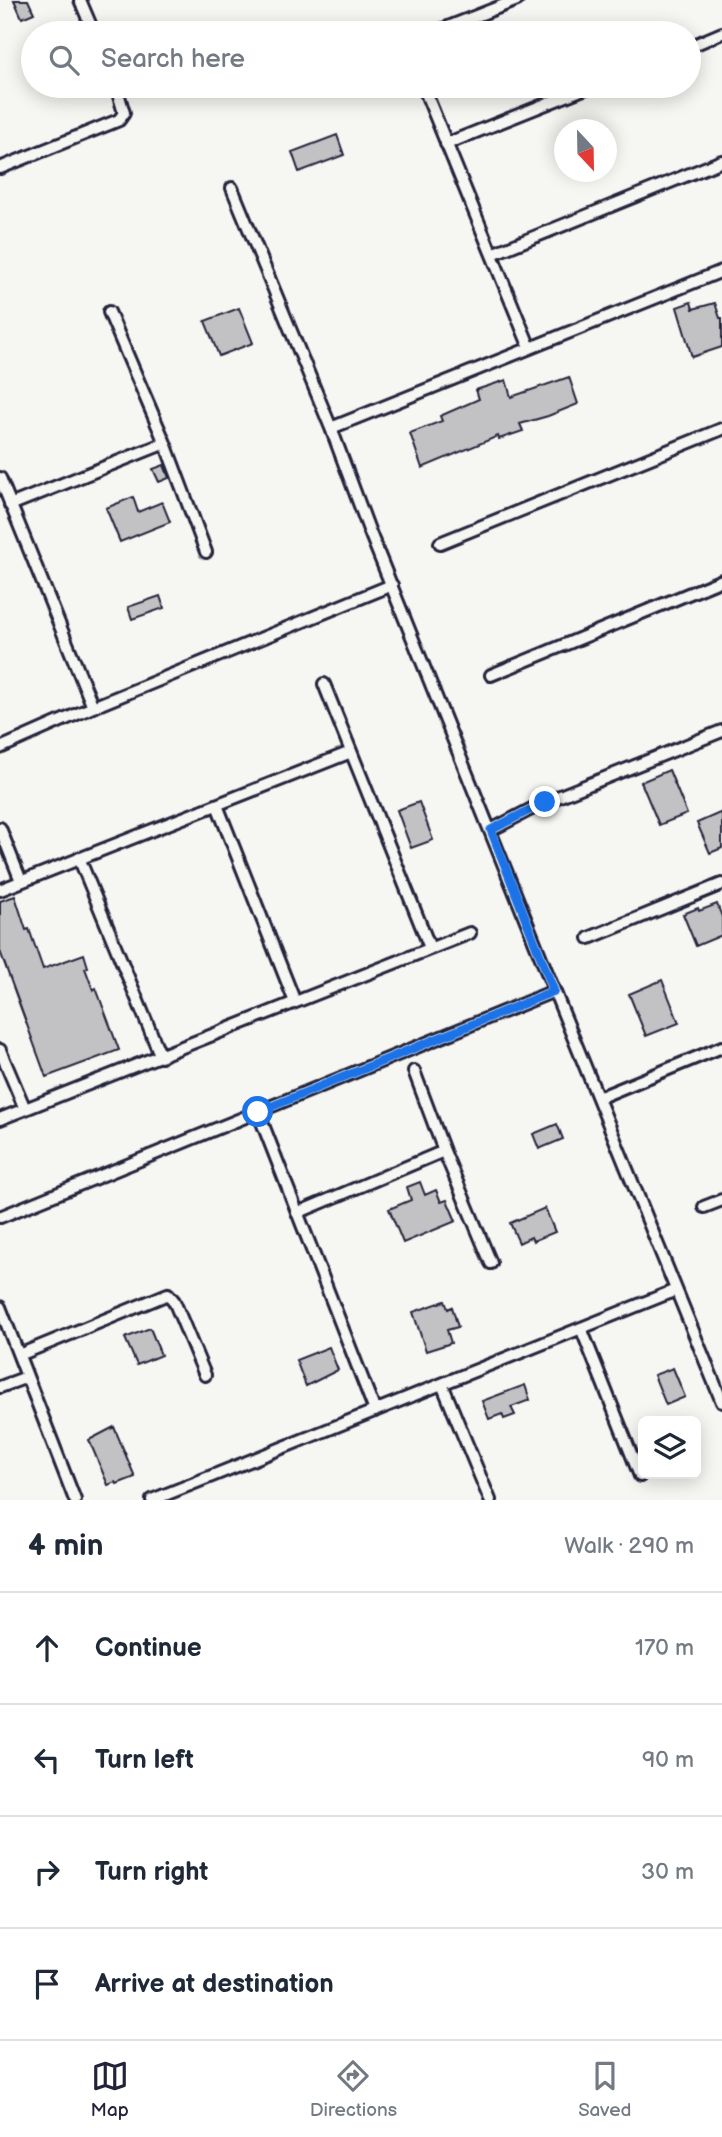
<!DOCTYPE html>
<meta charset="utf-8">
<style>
:root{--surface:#fff;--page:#f6f6f7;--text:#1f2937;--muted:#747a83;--line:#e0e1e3;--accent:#22223b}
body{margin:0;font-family:"Balsamiq Sans",sans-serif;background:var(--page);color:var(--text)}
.controls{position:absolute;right:21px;bottom:21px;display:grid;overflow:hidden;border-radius:10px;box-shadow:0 4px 18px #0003}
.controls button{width:63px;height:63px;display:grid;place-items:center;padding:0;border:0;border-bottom:2px solid var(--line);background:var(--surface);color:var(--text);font:35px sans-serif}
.compass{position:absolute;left:554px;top:119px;width:63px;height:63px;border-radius:50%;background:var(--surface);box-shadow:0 4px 18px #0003;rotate:158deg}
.stop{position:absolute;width:21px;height:21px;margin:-16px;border:5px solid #1a73e8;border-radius:50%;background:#fff}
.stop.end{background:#1a73e8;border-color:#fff;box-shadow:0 2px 7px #0008}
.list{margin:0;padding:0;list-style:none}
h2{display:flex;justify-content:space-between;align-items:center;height:91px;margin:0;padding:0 28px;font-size:30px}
h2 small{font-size:23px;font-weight:400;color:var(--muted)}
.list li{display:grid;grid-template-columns:46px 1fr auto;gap:21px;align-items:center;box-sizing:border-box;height:112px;padding:0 28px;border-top:2px solid var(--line)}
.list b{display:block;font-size:26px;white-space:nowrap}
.list em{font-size:23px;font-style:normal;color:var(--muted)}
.icon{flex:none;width:38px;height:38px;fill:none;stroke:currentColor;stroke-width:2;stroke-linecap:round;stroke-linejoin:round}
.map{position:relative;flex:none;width:722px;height:1500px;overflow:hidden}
.search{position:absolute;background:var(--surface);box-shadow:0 4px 18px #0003;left:21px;right:21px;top:21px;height:77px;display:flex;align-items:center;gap:18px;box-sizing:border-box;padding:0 24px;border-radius:38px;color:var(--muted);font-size:26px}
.sheet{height:539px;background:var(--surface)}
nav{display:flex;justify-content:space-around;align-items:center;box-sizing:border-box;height:98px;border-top:2px solid var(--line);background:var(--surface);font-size:19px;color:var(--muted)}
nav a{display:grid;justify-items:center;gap:4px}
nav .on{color:var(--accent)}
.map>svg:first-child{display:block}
.building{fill:#c2c2c4;stroke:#22223b;stroke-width:2}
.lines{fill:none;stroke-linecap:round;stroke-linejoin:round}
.minor-casing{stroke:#22223b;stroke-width:16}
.minor{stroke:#f6f6f2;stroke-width:10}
.route{stroke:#1a73e8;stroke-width:9}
</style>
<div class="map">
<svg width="722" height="1500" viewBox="0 0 722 1500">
<rect width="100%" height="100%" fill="#f6f6f2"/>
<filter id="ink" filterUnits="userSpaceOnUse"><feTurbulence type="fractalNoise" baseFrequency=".0143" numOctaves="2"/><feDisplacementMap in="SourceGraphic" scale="14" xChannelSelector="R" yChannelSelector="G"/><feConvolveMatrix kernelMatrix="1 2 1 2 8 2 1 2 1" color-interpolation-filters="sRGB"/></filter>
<g filter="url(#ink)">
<!-- building -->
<path class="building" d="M14,0h14l6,13 -12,5z
M337,135l7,20 -45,17 -7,-20z
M691,302l2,7 22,-6 5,15h2v29l-30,10 -15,-50z
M239,308l14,35 -34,13 -14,-35z
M569,377l9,27 -30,12 -28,8 3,7 -24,8 -1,-3 -76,32 -12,-35 32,-12 -2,-5 39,-17 -3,-9 30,-10 5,17z
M164,465l5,13 -10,4 -6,-13z
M133,497l5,15 24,-10 8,20 -50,20 -14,-34z
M160,596l4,12 -32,11 -4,-12z
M669,770l18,44 -28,11 -18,-43z
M419,802l14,38 -22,8 -14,-38z
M722,812v36l-12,5 -13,-30z
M15,896l11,34 3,-1 14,40 41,-15 4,13 -3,1 8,22 3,-2 23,62 -73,27 -46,-126v-50z
M717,904l5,13v18l-26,11 -13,-32 15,-6 1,3z
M662,980l17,43 -33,13 -17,-42z
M557,1124l6,15 -24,10 -6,-15z
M420,1182l5,13 11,-5 5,12 6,-2 9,21 -53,22 -14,-34 22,-9 -4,-13z
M545,1208l10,24 -22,9 -2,-4 -12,6 -9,-20z
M445,1301l3,8 4,-2 6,20 -11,3 4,13 -25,8 -13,-39z
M150,1328l11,27 -24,10 -12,-27z
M329,1347l9,23 -32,16 -10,-26z
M673,1368l12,29 -19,8 -12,-30z
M525,1385l5,15 -19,7 4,8 -11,4 -2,-5 -13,5 -7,-18z
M114,1427l21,50 -18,7 -1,-2 -8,3 -19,-45z"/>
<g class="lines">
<!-- minor casing -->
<g class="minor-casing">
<path id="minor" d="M80,0l14,33
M433,33l84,-33
M689,47l33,-14
M423,86l107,262
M446,144l145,-58
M0,168l119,-48 5,-7 -8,-27
M232,188l99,240 38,102 191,475 162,397
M492,254l230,-93
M109,312l56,131 41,109
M331,428l391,-157
M0,478l93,229
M10,505l155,-62
M440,543l282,-114
M491,675l231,-95
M324,684l106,264
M0,748l93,-41 299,-122
M217,805l78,197
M0,828l21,53
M491,830l54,-28 177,-71
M79,858l82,199
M0,890l351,-138
M589,938l133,-54
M0,1050l25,59
M414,1071l30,80 47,112
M598,1098l124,-51
M258,1112l117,299
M0,1119l470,-186
M704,1207l18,-7
M297,1213l147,-62
M0,1217l554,-226
M0,1307l75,193
M581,1328l59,148
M19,1355l149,-61 6,7 31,74
M442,1384l48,116
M0,1387l27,-10
M152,1500l524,-210"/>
</g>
<!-- minor -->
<use href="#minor" class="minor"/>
</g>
</g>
<g class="lines" filter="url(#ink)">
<!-- route -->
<path class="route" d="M258,1112l296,-121 -63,-161 54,-28"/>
</g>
</svg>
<div class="controls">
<button><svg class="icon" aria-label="layers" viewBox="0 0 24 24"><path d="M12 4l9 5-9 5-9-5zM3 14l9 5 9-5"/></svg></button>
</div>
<svg class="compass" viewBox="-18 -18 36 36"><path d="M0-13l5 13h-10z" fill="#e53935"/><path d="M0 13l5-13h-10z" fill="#747a83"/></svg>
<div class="stop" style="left:258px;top:1112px"></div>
<div class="stop end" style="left:545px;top:802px"></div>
<div class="search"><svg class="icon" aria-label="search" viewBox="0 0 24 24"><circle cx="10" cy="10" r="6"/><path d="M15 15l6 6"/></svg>Search here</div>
</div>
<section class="sheet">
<h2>4 min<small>Walk · 290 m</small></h2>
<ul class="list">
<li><svg class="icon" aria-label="ahead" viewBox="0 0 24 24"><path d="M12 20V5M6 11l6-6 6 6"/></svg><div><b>Continue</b></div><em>170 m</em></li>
<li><svg class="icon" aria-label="left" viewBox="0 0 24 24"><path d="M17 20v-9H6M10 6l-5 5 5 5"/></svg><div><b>Turn left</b></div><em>90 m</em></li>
<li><svg class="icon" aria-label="right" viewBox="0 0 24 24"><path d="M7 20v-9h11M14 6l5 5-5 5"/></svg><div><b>Turn right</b></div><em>30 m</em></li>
<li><svg class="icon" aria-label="arrive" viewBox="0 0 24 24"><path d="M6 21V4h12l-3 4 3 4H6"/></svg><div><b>Arrive at destination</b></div></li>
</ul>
</section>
<nav>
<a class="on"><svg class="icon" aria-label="map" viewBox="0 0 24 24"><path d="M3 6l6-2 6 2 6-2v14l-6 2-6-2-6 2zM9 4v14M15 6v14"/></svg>Map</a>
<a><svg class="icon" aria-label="directions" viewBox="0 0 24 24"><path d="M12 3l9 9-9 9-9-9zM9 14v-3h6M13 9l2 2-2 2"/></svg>Directions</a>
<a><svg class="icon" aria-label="saved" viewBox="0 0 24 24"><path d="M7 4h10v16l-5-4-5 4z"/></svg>Saved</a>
</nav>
